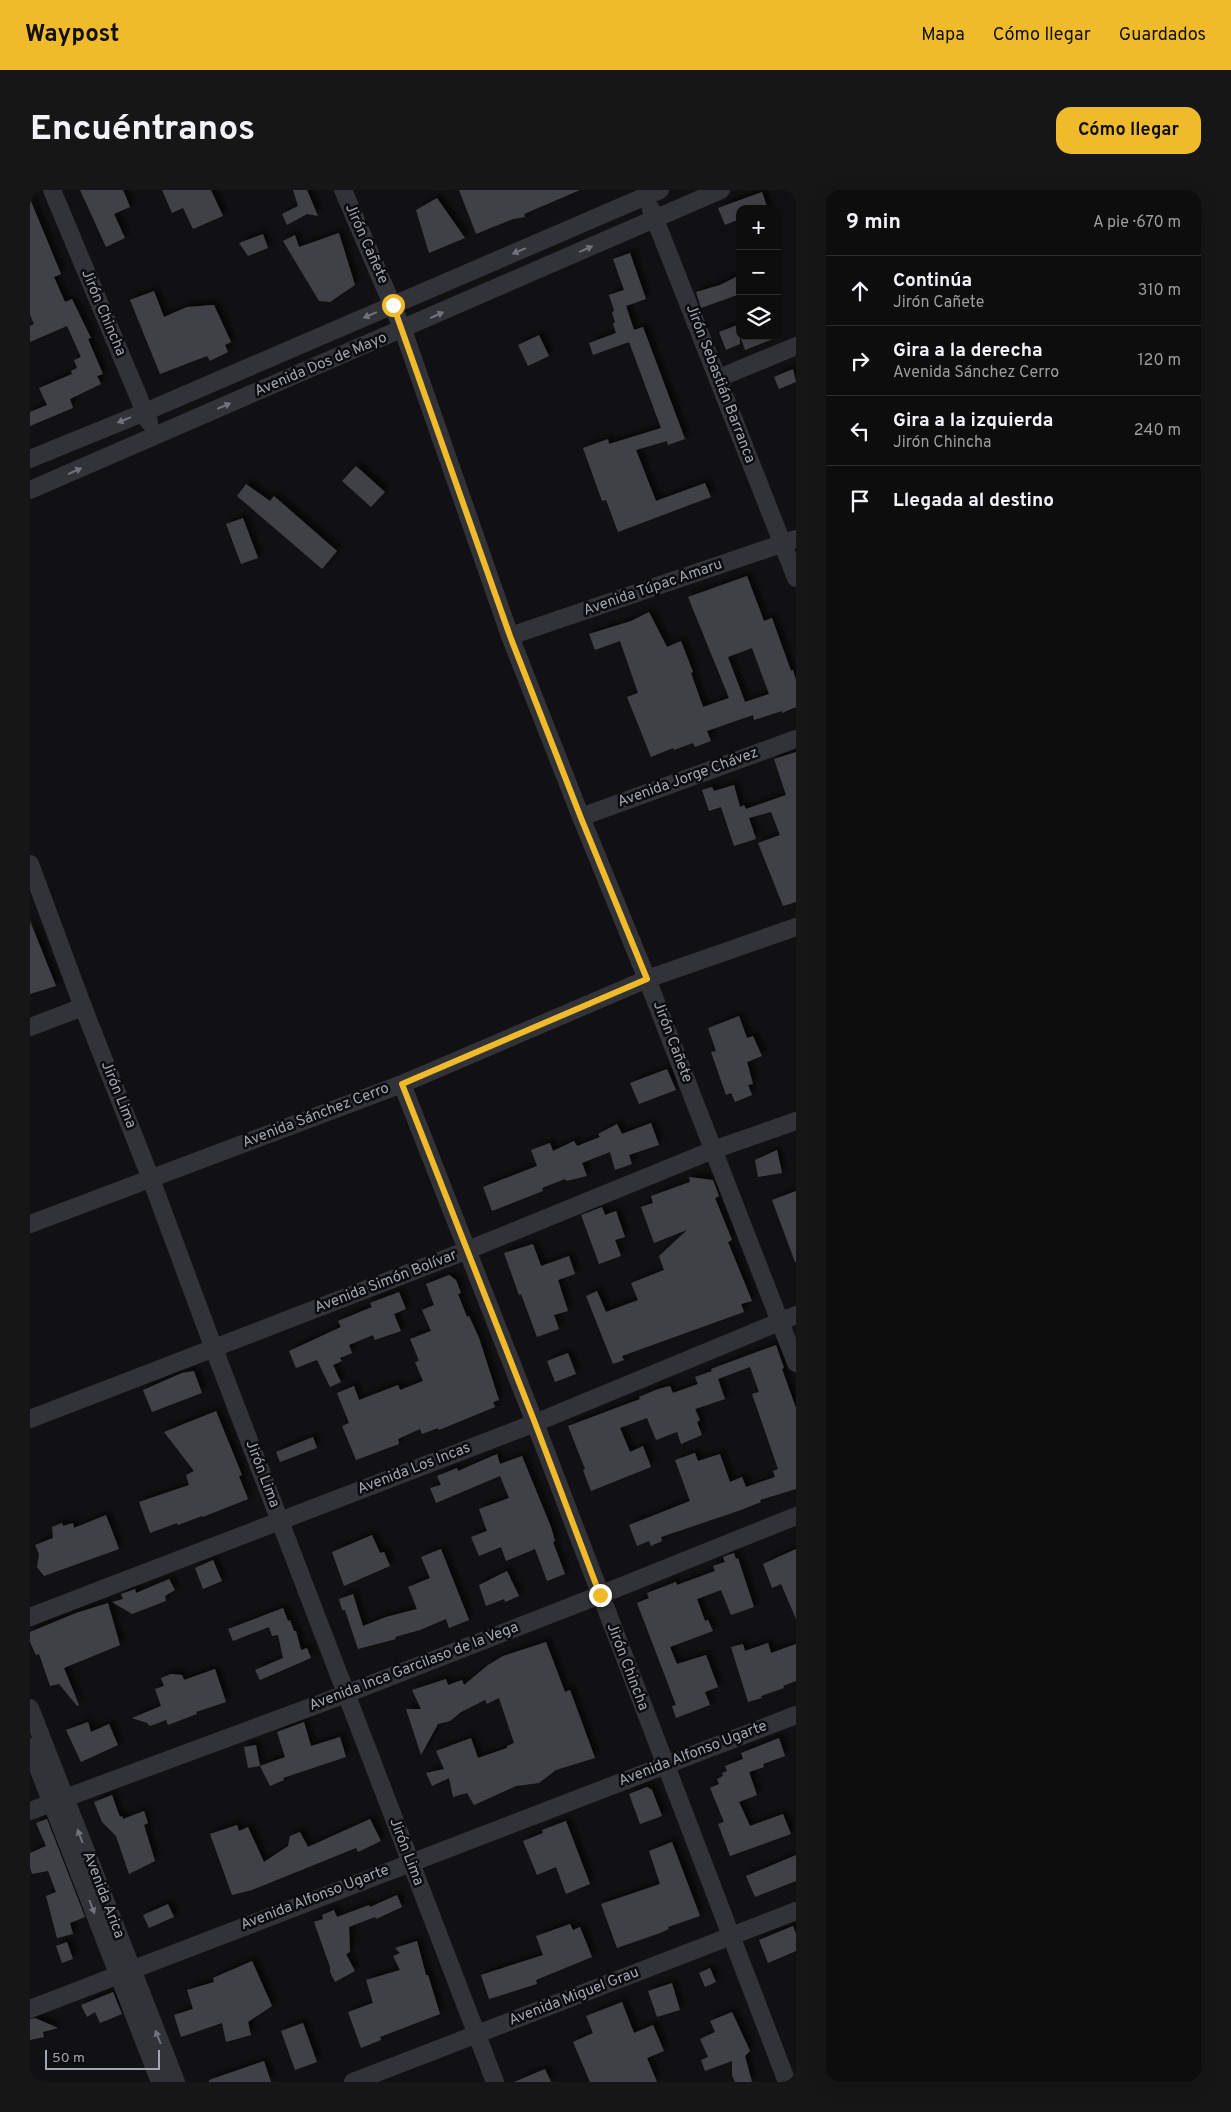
<!DOCTYPE html>
<html lang="es">
<meta charset="utf-8">
<style>
:root{--surface:#0d0d0e;--page:#161617;--text:#f1f3f6;--muted:#9a9c9e;--line:#2d2d2e;--accent:#f0bb2b}
body{margin:0;font-family:Overpass,sans-serif;background:var(--page);color:var(--text)}
.controls{position:absolute;right:15px;top:15px;display:grid;overflow:hidden;border-radius:10px;box-shadow:0 5px 20px #0002}
.controls button{width:45px;height:45px;display:grid;place-items:center;padding:0;border:0;border-bottom:1px solid var(--line);background:var(--surface);color:var(--text);font:25px sans-serif}
.scale{position:absolute;left:15px;bottom:12px;width:115px;box-sizing:border-box;padding-left:5px;border:2px solid #a2a6b3;border-top:0;font-size:14px;line-height:18px;white-space:nowrap;color:#a2a6b3;-webkit-text-stroke:4px #0c0c0e;paint-order:stroke}
.stop{position:absolute;width:15px;height:15px;margin:-11px;border:4px solid #f0bb2b;border-radius:50%;background:#fff}
.stop.end{background:#f0bb2b;border-color:#fff;box-shadow:0 1px 5px #0008}
.list{margin:0;padding:0;list-style:none}
h2{display:flex;justify-content:space-between;align-items:center;height:65px;margin:0;padding:0 20px;font-size:21px}
h2 small{font-size:16px;font-weight:400;color:var(--muted)}
.list li{display:grid;grid-template-columns:32px 1fr auto;gap:15px;align-items:center;box-sizing:border-box;height:70px;padding:0 20px;border-top:1px solid var(--line)}
.list b{display:block;font-size:19px;white-space:nowrap}
.list p{margin:0;font-size:16px;white-space:nowrap;color:var(--muted)}
.list em{font-size:16px;font-style:normal;color:var(--muted)}
.icon{flex:none;width:28px;height:28px;fill:none;stroke:currentColor;stroke-width:2;stroke-linecap:round;stroke-linejoin:round}
.map{position:relative;flex:none;width:766px;height:1892px;overflow:hidden;border-radius:15px}
header{display:flex;align-items:center;gap:30px;box-sizing:border-box;height:70px;padding:0 25px;background:var(--accent);color:#111}
header strong{font-size:24px}
nav{display:flex;gap:28px;margin-inline-start:auto;font-size:18px}
.intro{display:flex;align-items:center;justify-content:space-between;box-sizing:border-box;height:120px;padding:0 30px}
h1{margin:0;font-size:35px}
.button{padding:12px 22px;border-radius:15px;background:var(--accent);color:#111;font-size:18px;font-weight:700}
main{display:flex;gap:30px;padding:0 30px}
aside{flex:1;background:var(--surface);border-radius:15px;box-shadow:0 5px 20px #0002}
.map>svg:first-child{display:block}
.building{fill:#404146;fill-rule:evenodd;filter:url(#shadow)}
.lines{fill:none;stroke-linecap:round;stroke-linejoin:round}
.minor{stroke:#323338;stroke-width:18}
.oneway{fill:#70727c}
.route{stroke:#f0bb2b;stroke-width:6}
.labels{text-anchor:middle;dominant-baseline:central;stroke-width:5;stroke-linejoin:round;paint-order:stroke}
.street-label{font-size:15px;fill:#a2a6b3;stroke:#0c0c0e}
</style>
<header>
<strong>Waypost</strong>
<nav><a>Mapa</a><a>Cómo llegar</a><a>Guardados</a></nav>
</header>
<div class="intro"><h1>Encuéntranos</h1><a class="button">Cómo llegar</a></div>
<main>
<div class="map">
<svg width="766" height="1892" viewBox="0 0 766 1892">
<defs>
<filter id="shadow"><feDropShadow dx="4.5" dy="-4.5" stdDeviation="2.5" flood-color="#0009"/></filter>
</defs>
<rect width="100%" height="100%" fill="#111113"/>
<!-- building -->
<path class="building" d="M50,0h43l7,17 -16,7 11,24 -19,9z
M132,0h49l12,26 -30,13 -10,-21 -11,5z
M263,0h14l11,26 -11,-2 -20,11 -5,-11 16,-8z
M429,0h121l-56,24 1,3 -12,2 -37,15z
M732,2l6,17h-28v10l-15,6 -7,-17z
M407,8l28,40 -36,15 -13,-43z
M0,9l31,75 -7,3 11,25 7,-3 19,39 -3,1 15,35 -6,2 4,8 -31,15 3,9 -43,18v-14l17,-7 -8,-17 33,-14 -1,-3 6,-3 -3,-8 7,-3 -14,-31 -37,16v-16l4,-2 -4,-9z
M309,43l16,52 -25,17 -11,-1 -36,-60 12,-6 4,12z
M233,44l5,14 -20,8 -9,-13z
M600,63l16,46 -20,7 8,24 9,-3 42,112 -17,6 -1,-4 -31,9 20,51 49,-18 6,14 -93,35 -12,-32 -4,1 -19,-53 25,-9 1,5 52,-16 -32,-86 -36,13 -4,-12 27,-10 -3,-9 2,-2 -3,-9 2,-3 -5,-15 15,-5 -11,-31z
M710,85v19l-39,14 -5,-16 24,-7z
M124,101l10,26 23,-10 27,-2 17,37 -6,3 3,7 -18,9 -3,-5 -47,18 -30,-74z
M710,134v20l-14,6 -7,-18z
M509,145l10,21 -21,10 -10,-21z
M710,146h37l1,1 -33,13z
M763,179l3,13 -17,7 -5,-12z
M326,276l29,26 -14,15 -29,-26z
M216,294l24,17 4,-5 63,55 -15,18 -85,-73z
M213,328l15,40 -17,6 -15,-40z
M717,386l17,45 8,-3 19,53 2,-1 3,10v27l-14,6v-2l-28,9 -1,-5 -46,16 4,10 -16,6 -2,-4 -19,7 -1,-2 -22,9 -24,-60 11,-4 -18,-52 -25,9 -6,-16 42,-13 18,-9 18,35 14,-6 12,31 -2,1 12,34 26,-9 -41,-101zM722,458l17,46 -24,8 -17,-45z
M766,562v150l-13,4 -25,-63 22,-8 -9,-23 -22,6 7,21 -22,7 -13,-39 -12,4 -7,-21 10,-3 2,4 20,-6 6,22 4,-2 2,4 40,-14 -12,-36z
M0,731l26,65 -26,8z
M709,826l8,22 6,-2 9,20 -15,6 6,22 -5,1 4,10 -17,7 -4,-9 -5,2 -15,-43 5,-1 -8,-23z
M637,879l9,21 -37,14 -9,-21z
M621,933l8,22 -30,10 3,9 -17,6 -5,-18 -28,11 5,13 -21,5 -1,-2 -23,9 1,3 -51,20 -9,-24 54,-21 -6,-16 19,-7 3,8 21,-10 3,5 23,-9 -2,-3 19,-10 5,10z
M747,960l5,23 -24,4 -3,-17z
M659,987l24,3 6,16 -4,2 17,42 -4,2 24,59 -11,3 3,8 -122,44 2,4 -11,4 -27,-68 11,-5 9,21 32,-12 -7,-17 33,-13 -5,-14 28,-26 -33,13 -13,-36 12,-4 -2,-7 39,-14z
M766,1001v71h-1l-23,-62z
M572,1017l3,8 11,-4 9,26 -10,3 6,16 -22,8 -18,-49z
M503,1054l8,22 28,-10 6,18 -17,6 10,31 -14,4 5,14 -22,8 -16,-43 -2,1 -15,-42z
M419,1085l7,5 5,13 -3,1 9,23 2,-1 10,22 20,62 -6,2 2,5 -56,23 -1,-2 -16,6 -2,-5 -22,10 1,5 -43,16 -14,-34 7,-3 -12,-30 17,-7 5,14 39,-15 2,5 23,-9 -8,-19 4,-1 -9,-22 21,-8 -9,-21 12,-5 -8,-21z
M369,1102l7,17 -12,5 7,17 -26,9 -2,-5 -24,10 3,8 -12,5 2,3 -9,4 8,17 -11,5 -13,-27 -21,8 -7,-17 52,-24 -3,-6 34,-14 -2,-4z
M746,1155l8,23 -2,1 14,39v81l-36,11 1,2 -20,8 -80,27 1,4 -11,5 -2,-5 -12,5 -8,-21 61,-24 -15,-41 20,-7 3,8 22,-7 10,28 12,-5 4,10 29,-10 -2,-6 5,-2 -26,-75 7,-2 -9,-25 -32,12 7,20 -30,10 5,11 -3,2 5,13 -21,9 -4,-12 -21,8 -9,-22 -27,10 10,24 13,-6 8,21 -60,24 -8,-21 2,-1 -17,-43 72,-27 -1,-2 19,-8 12,-3 3,7 25,-9 -3,-7 17,-6 -1,-2z
M538,1163l8,21 -21,8 -8,-21z
M164,1181l8,22 -50,19 -9,-22 39,-17z
M186,1221l26,64 -3,1 9,23 -45,18 -1,-1 -24,9 -1,-2 -27,10 -11,-31 50,-17 -3,-10 8,-4 -30,-39z
M283,1247l4,11 -37,14 -4,-10z
M467,1264l3,10 22,-8 29,71 4,14 -2,1 12,32 -18,7 -12,-32 -29,12 -5,-14 -22,9 -8,-19 16,-6 -8,-22 30,-11 -9,-22 -64,27 -6,-15 11,-3 -4,-9 20,-8 1,3z
M76,1325l13,34 -75,27 -7,-9 2,-13 -4,-9 18,-7 -1,-11 10,-4 1,3 10,-3 1,5z
M342,1345l8,18 4,-1 6,14 -46,20 -12,-34z
M411,1359l28,71 -20,8 -3,-9 -26,11 -25,7 1,2 -38,10 -13,-39h-3l-3,-11 14,-5 10,32 23,-9 31,-8 -9,-22 22,-9 -9,-21z
M766,1359v70l-15,-35 -9,4 -9,-24z
M704,1363l2,6 2,-1 16,49 -23,8 -10,-25 -24,9 8,22 3,-1 5,11 -43,16 7,17 29,-9 12,32 -13,5 5,13 -34,13 -4,-12 4,-1 -39,-102 12,-5 -2,-5 29,-11 1,3 38,-14 -2,-5 12,-4 -2,-5z
M183,1370l9,21 -19,8 -8,-21z
M477,1381l12,25 -14,6 -1,-3 -18,7 -7,-21z
M139,1389l6,11 -10,6 1,5 -34,13 -20,-12 11,-3 -2,-5 14,-5 1,4z
M78,1413l12,42 -56,23 15,37 -2,1 -18,-22 -9,2 -11,-32 -3,1 -6,-13v-10l46,-19z
M253,1418l5,13 2,-1 4,11h2l5,19 6,-2 4,10 -51,22 -5,-10 28,-12 -5,-23 -6,1 -3,-9 -36,14 -5,-12z
M516,1452l19,50 5,-2 25,68 -39,12 -17,13 -23,3 -42,19 -7,-12 -14,4 -4,-19 -17,8 -6,-13 18,-4 -8,-18 35,-13 7,20 29,-10v-2l7,-3 -15,-45 -12,6 -2,-4 -24,12 -11,9 -12,3 -17,31 -15,-46h15l-9,-19 34,-11 2,6 14,-5 2,5 24,-20 15,-9z
M738,1453l3,10 25,-9v37l-13,5 1,2 -23,8 1,2 -14,4 -17,-55 12,-3 2,7z
M185,1479l11,33 -30,10 1,2 -29,11 -2,-5 -16,6 -3,-3 -15,-5 29,-12 -6,-17 9,-3 -3,-8 10,-4 11,1 2,5z
M58,1532l3,10 18,-8 9,21 -37,17 -15,-32z
M274,1532l7,24 29,-9 6,20 -63,21 1,2 -14,6 -10,-20 25,-9 -8,-25z
M749,1548l6,18 -22,8 1,3 -15,5 8,23 -18,7 11,24 33,-12 8,20 -61,22 -12,-32 6,-2 -14,-34 9,-4 -2,-5 6,-3 -1,-3 5,-2 -2,-5 18,-7 -2,-6z
M226,1555l4,21 -12,2 -4,-21z
M617,1597l5,3 10,26 -22,8 -11,-30z
M82,1605l8,22 2,-1 1,3 21,-8 4,12 -4,2 11,36 -26,13 -13,-38 -14,-14 -8,-20z
M17,1629l38,98 -15,6 3,11 -16,4 -11,-42 10,-4 -8,-21 -16,3 -2,-6v-15l16,-7 -10,-23z
M340,1629l11,22 -23,11 -2,-4 -104,42 -20,5 -22,-61 27,-9 2,6 9,-4 16,35 24,-16 2,-10 10,-4 8,15z
M536,1631l24,63 -24,10 -10,-27 -19,8 -14,-34 20,-8 -1,-3z
M642,1652l28,74 -32,11 1,2 -9,4 -43,15 -16,-44 59,-20 -11,-33z
M766,1665v26l-41,16 -9,-21z
M367,1705l5,12 -26,12 -1,-2 -26,10 1,25 -4,2 9,17 -20,11 -5,-10v-5l-16,-45 9,-3 -1,-4 12,-5 3,7 32,-12 1,2z
M138,1714l6,13 -25,11 -6,-13z
M540,1734l3,6 7,-3 12,30 -56,23 1,4 -48,15 -8,-24 62,-20 -7,-19z
M763,1736l3,8v17l-28,12 -9,-23z
M387,1751l9,34h2l12,39 -60,23 1,3 -20,8 -13,-36 25,-9 -7,-23 34,-10 -7,-14 7,-3 -5,-5z
M37,1752l6,17 -11,4 -6,-17z
M222,1771l20,45 -24,16 3,13 -25,7 -4,-19 -41,14 -7,-22 19,-6 -6,-19 27,-8 -1,-4z
M680,1778l6,14 -11,5 -6,-14z
M642,1793l8,27 -23,7 -9,-26z
M83,1802l9,22 -22,9 -5,-11 -8,5 -6,-12z
M592,1812l12,31 19,-8 11,26 -17,7 10,24h-67l-17,-40 20,-9 -7,-17z
M702,1822l18,39 -5,5 7,26h-17l-3,-7v-14l-27,10 -4,-11 7,-3 -8,-18 15,-7 -5,-11z
M5,1828l23,10 -15,4 1,5 -14,3v-21z
M273,1833l14,39 -22,8 -14,-39z
M234,1871l7,21h-62v-2z
M515,1879l6,13h-37z"/>
<g class="lines">
<!-- minor -->
<path class="minor" d="M22,0l97,232
M313,0l60,140 107,306 71,181 66,162 149,384
M621,19l145,369
M689,188l77,-32
M0,269l115,-47 515,-222
M0,300l691,-300
M480,446l286,-97
M551,627l215,-78
M0,674l53,143 68,172 63,170 281,733
M0,837l53,-20
M372,894l133,339 252,659
M0,1034l372,-140 245,-105 149,-52
M0,1229l438,-169 245,-100 83,-29
M0,1427l505,-194 261,-108
M0,1518l146,374
M0,1557l130,335
M0,1621l316,-117 254,-99 196,-79
M0,1819l766,-294
M323,1892l443,-171"/>
</g>
<!-- one-way arrows -->
<defs><path id="oneway-solid" d="M-6-.8H1V-3.2L6.5 0L1 3.2V.8H-6Z" transform="scale(1.25)"/></defs>
<g class="oneway">
<use href="#oneway-solid" transform="translate(556 59) rotate(-24)"/>
<use href="#oneway-solid" transform="translate(489 61) rotate(157)"/>
<use href="#oneway-solid" transform="translate(340 125) rotate(157)"/>
<use href="#oneway-solid" transform="translate(407 125) rotate(-24)"/>
<use href="#oneway-solid" transform="translate(194 216) rotate(-23)"/>
<use href="#oneway-solid" transform="translate(94 230) rotate(158)"/>
<use href="#oneway-solid" transform="translate(45 281) rotate(-24)"/>
<use href="#oneway-solid" transform="translate(50 1646) rotate(-111)"/>
<use href="#oneway-solid" transform="translate(62 1717) rotate(69)"/>
<use href="#oneway-solid" transform="translate(128 1847) rotate(-112)"/>
</g>
<g class="lines">
<!-- route -->
<path class="route" d="M363,115l117,331 71,182 66,161 -245,105 133,339 65,172"/>
</g>
<g class="labels">
<!-- street labels -->
<g class="street-label">
<text transform="translate(336 54) rotate(66)">Jirón Cañete</text>
<text transform="translate(73 123) rotate(67)">Jirón Chincha</text>
<text transform="translate(291 175) rotate(-23)">Avenida Dos de Mayo</text>
<text transform="translate(690 194) rotate(69)">Jirón Sebastián Barranca</text>
<text transform="translate(623 398) rotate(-19)">Avenida Túpac Amaru</text>
<text transform="translate(658 588) rotate(-20)">Avenida Jorge Chávez</text>
<text transform="translate(642 852) rotate(69)">Jirón Cañete</text>
<text transform="translate(88 905) rotate(68)">Jirón Lima</text>
<text transform="translate(286 926) rotate(-21)">Avenida Sánchez Cerro</text>
<text transform="translate(356 1092) rotate(-21)">Avenida Simón Bolívar</text>
<text transform="translate(384 1279) rotate(-21)">Avenida Los Incas</text>
<text transform="translate(232 1284) rotate(69)">Jirón Lima</text>
<text transform="translate(384 1477) rotate(-21)">Avenida Inca Garcilaso de la Vega</text>
<text transform="translate(597 1477) rotate(69)">Jirón Chincha</text>
<text transform="translate(663 1564) rotate(-21)">Avenida Alfonso Ugarte</text>
<text transform="translate(376 1662) rotate(69)">Jirón Lima</text>
<text transform="translate(73 1705) rotate(69)">Avenida Arica</text>
<text transform="translate(285 1708) rotate(-21)">Avenida Alfonso Ugarte</text>
<text transform="translate(544 1807) rotate(-21)">Avenida Miguel Grau</text>
</g>
</g>
</svg>
<div class="controls">
<button>+</button>
<button>−</button>
<button><svg class="icon" aria-label="layers" viewBox="0 0 24 24"><path d="M12 4l9 5-9 5-9-5zM3 14l9 5 9-5"/></svg></button>
</div>
<div class="scale">50 m</div>
<div class="stop" style="left:363px;top:115px"></div>
<div class="stop end" style="left:570px;top:1405px"></div>
</div>
<aside>
<h2>9 min<small>A pie · 670 m</small></h2>
<ul class="list">
<li><svg class="icon" aria-label="ahead" viewBox="0 0 24 24"><path d="M12 20V5M6 11l6-6 6 6"/></svg><div><b>Continúa</b><p>Jirón Cañete</p></div><em>310 m</em></li>
<li><svg class="icon" aria-label="right" viewBox="0 0 24 24"><path d="M7 20v-9h11M14 6l5 5-5 5"/></svg><div><b>Gira a la derecha</b><p>Avenida Sánchez Cerro</p></div><em>120 m</em></li>
<li><svg class="icon" aria-label="left" viewBox="0 0 24 24"><path d="M17 20v-9H6M10 6l-5 5 5 5"/></svg><div><b>Gira a la izquierda</b><p>Jirón Chincha</p></div><em>240 m</em></li>
<li><svg class="icon" aria-label="arrive" viewBox="0 0 24 24"><path d="M6 21V4h12l-3 4 3 4H6"/></svg><div><b>Llegada al destino</b></div></li>
</ul>
</aside>
</main>
